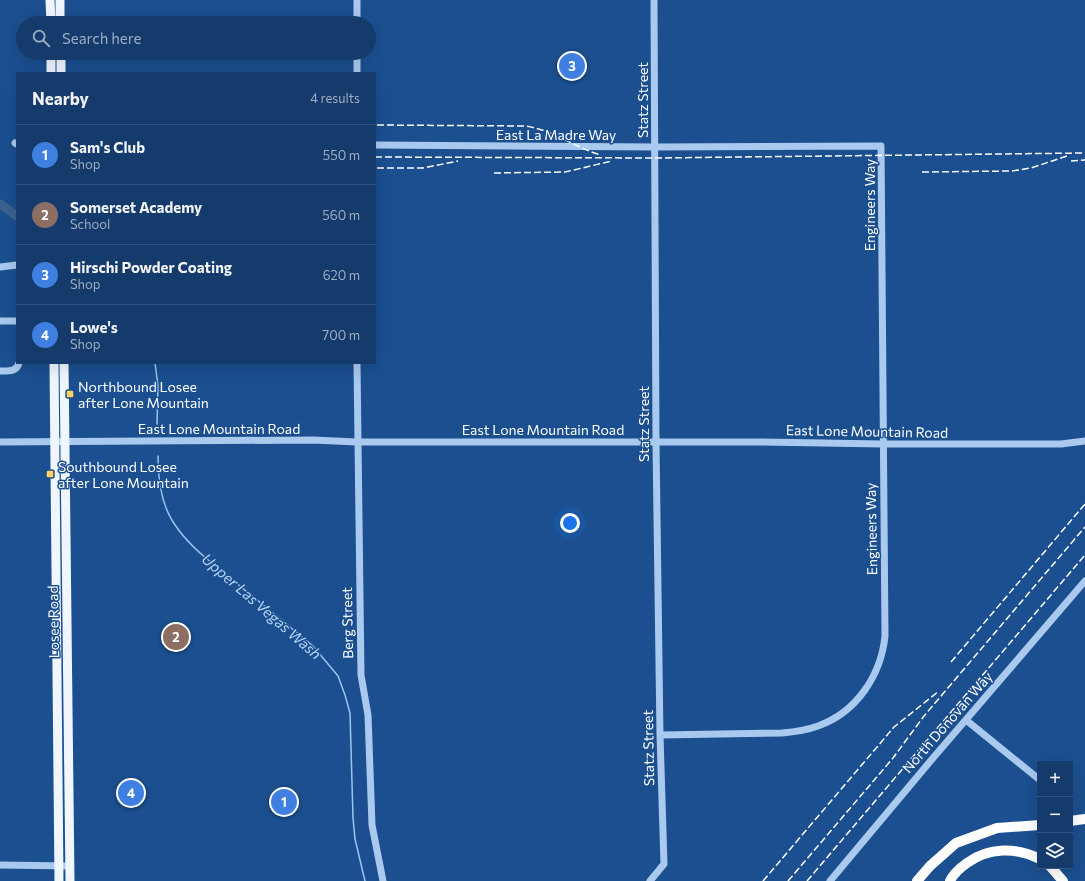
<!DOCTYPE html>
<meta charset="utf-8">
<style>
:root{--surface:#143b6b;--page:#1d4271;--text:#f1f3f6;--muted:#9dadc1;--line:#33557e;--accent:#95b2f1}
body{margin:0;font-family:Commissioner,sans-serif;background:var(--page);color:var(--text)}
.controls{position:absolute;right:12px;bottom:12px;display:grid;overflow:hidden;border-radius:0px;box-shadow:0 4px 16px #0002}
.controls button{width:36px;height:36px;display:grid;place-items:center;padding:0;border:0;border-bottom:1px solid var(--line);background:var(--surface);color:var(--text);font:20px sans-serif}
.you{position:absolute;left:570px;top:523px;width:14px;height:14px;margin:-10px;border:3px solid #fff;border-radius:50%;background:#1a73e8;box-shadow:0 0 0 6px #1a73e833}
.badge{display:grid;place-items:center;width:26px;height:26px;border-radius:50%;background:var(--accent);color:#fff;font-size:13px;font-weight:700}
.pin{position:absolute;translate:-50% -50%;border:2px solid #fff;box-shadow:0 1px 4px #0006}
.list{margin:0;padding:0;list-style:none}
h2{display:flex;justify-content:space-between;align-items:center;height:52px;margin:0;padding:0 16px;font-size:17px}
h2 small{font-size:13px;font-weight:400;color:var(--muted)}
.list li{display:grid;grid-template-columns:26px 1fr auto;gap:12px;align-items:center;box-sizing:border-box;height:60px;padding:0 16px;border-top:1px solid var(--line)}
.list b{display:block;font-size:15px;white-space:nowrap}
.list p{margin:0;font-size:13px;white-space:nowrap;color:var(--muted)}
.list em{font-size:13px;font-style:normal;color:var(--muted)}
.icon{flex:none;width:22px;height:22px;fill:none;stroke:currentColor;stroke-width:2;stroke-linecap:round;stroke-linejoin:round}
.map{position:relative;flex:none;width:1085px;height:881px;overflow:hidden}
.search{position:absolute;background:var(--surface);box-shadow:0 4px 16px #0002;left:16px;top:16px;width:360px;height:44px;display:flex;align-items:center;gap:10px;box-sizing:border-box;padding:0 14px;border-radius:22px;color:var(--muted);font-size:15px}
.panel{position:absolute;background:var(--surface);box-shadow:0 4px 16px #0002;left:16px;top:72px;width:360px;height:292px;border-radius:0px}
.map>svg:first-child{display:block}
.lines{fill:none;stroke-linecap:round;stroke-linejoin:round}
.stream{stroke:#9cc4f0;stroke-width:1.5}
.river{stroke:#3c6290;stroke-width:9}
.minor{stroke:#a9c9ee;stroke-width:7}
.major{stroke:#f0f6ff;stroke-width:9}
.highway{stroke:#fff;stroke-width:10}
.rail{stroke:#fff;stroke-width:1.5;stroke-dasharray:7 3;stroke-linecap:butt}
.poi-dot{fill:#ffd166;stroke:#1b4f8f;stroke-width:1.5}
.labels{text-anchor:middle;dominant-baseline:central;stroke-width:3;stroke-linejoin:round;paint-order:stroke}
.street-label{font-size:14px;fill:#fff;stroke:#1b4f8f}
.poi-label{font-size:14px;fill:#fff;stroke:#1b4f8f;text-anchor:start}
.water-label{font-size:15px;font-style:italic;fill:#b5d3f5;stroke:#1b4f8f}
</style>
<div class="map">
<svg width="1085" height="881" viewBox="0 0 1085 881">
<rect width="100%" height="100%" fill="#1b4f8f"/>
<g class="lines">
<!-- stream -->
<path class="stream" d="M155,363l3,23 -1,38
M158,456c0,48 12,72 49,103l106,87 25,30 7,19 5,18 3,105 2,21 10,42"/>
<!-- river -->
<path class="river" d="M0,204l17,12"/>
<!-- minor -->
<path class="minor" d="M357,0v23
M357,53v20
M15,143l2,1
M375,145l280,2 226,-1 4,490c-4,39 -28,76 -67,90 -11,4 -23,6 -36,7l-122,2
M0,267l17,-2
M0,321h17
M357,363l4,312 7,40 4,110 11,56
M0,371c8,0 17,1 19,-8
M0,442l313,-2 44,2h403l123,2h178l24,-3
M966,720l74,60
M0,865l70,1
M650,881l14,-17 -4,-129 -4,-292 -2,-443
M830,881l103,-123 152,-177"/>
<!-- major -->
<path class="major" d="M50,0l1,23
M60,0v23
M51,53v20
M61,53v20
M54,363l5,518
M64,363l6,518"/>
<!-- highway -->
<path class="highway" d="M1070,821l15,-2
M1050,866l13,15
M917,881l13,-15 26,-23 41,-15 43,-3
M950,881c3,-7 10,-13 17,-18 22,-16 49,-16 73,-4"/>
<!-- rail -->
<path class="rail" d="M377,125l148,1c29,4 48,21 76,29
M375,157l280,1 430,-5
M1071,161l14,-1
M377,168h46l35,-7
M922,172l90,-1 19,-3 36,-12
M494,173l71,-1 47,-11
M951,662l134,-158
M763,881l131,-154 45,-36
M788,881l105,-123 31,-42 161,-189
M807,881l278,-326"/>
</g>
<!-- markers -->
<g class="poi-dot">
<rect x="66" y="390" width="8" height="8" rx="2"/>
<rect x="46" y="470" width="8" height="8" rx="2"/>
</g>
<g class="labels">
<!-- street labels -->
<g class="street-label">
<text transform="translate(642 100) rotate(-90)">Statz Street</text>
<text x="556" y="134">East La Madre Way</text>
<text transform="translate(869 205) rotate(-90)">Engineers Way</text>
<text transform="translate(643 424) rotate(-90)">Statz Street</text>
<text x="219" y="428">East Lone Mountain Road</text>
<text x="543" y="429">East Lone Mountain Road</text>
<text transform="translate(867 431) rotate(1)">East Lone Mountain Road</text>
<text transform="translate(871 529) rotate(-91)">Engineers Way</text>
<text transform="translate(53 622) rotate(-91)">Losee Road</text>
<text transform="translate(347 623) rotate(-91)">Berg Street</text>
<text transform="translate(947 722) rotate(-49)">North Donovan Way</text>
<text transform="translate(648 748) rotate(-91)">Statz Street</text>
</g>
<!-- poi labels -->
<g class="poi-label">
<text x="78" y="386">Northbound Losee<tspan x="78" dy="16">after Lone Mountain</tspan></text>
<text x="58" y="466">Southbound Losee<tspan x="58" dy="16">after Lone Mountain</tspan></text>
</g>
<!-- water labels -->
<g class="water-label">
<text transform="translate(262 606) rotate(41)">Upper Las Vegas Wash</text>
</g>
</g>
</svg>
<div class="controls">
<button>+</button>
<button>−</button>
<button><svg class="icon" aria-label="layers" viewBox="0 0 24 24"><path d="M12 4l9 5-9 5-9-5zM3 14l9 5 9-5"/></svg></button>
</div>
<div class="you"></div>
<div class="pin badge" style="left:284px;top:802px;background:#3f7fe0">1</div>
<div class="pin badge" style="left:176px;top:637px;background:#8d6e63">2</div>
<div class="pin badge" style="left:572px;top:66px;background:#3f7fe0">3</div>
<div class="pin badge" style="left:131px;top:793px;background:#3f7fe0">4</div>
<div class="search"><svg class="icon" aria-label="search" viewBox="0 0 24 24"><circle cx="10" cy="10" r="6"/><path d="M15 15l6 6"/></svg>Search here</div>
<section class="panel">
<h2>Nearby<small>4 results</small></h2>
<ul class="list">
<li><span class="badge" style="background:#3f7fe0">1</span><div><b>Sam's Club</b><p>Shop</p></div><em>550 m</em></li>
<li><span class="badge" style="background:#8d6e63">2</span><div><b>Somerset Academy</b><p>School</p></div><em>560 m</em></li>
<li><span class="badge" style="background:#3f7fe0">3</span><div><b>Hirschi Powder Coating</b><p>Shop</p></div><em>620 m</em></li>
<li><span class="badge" style="background:#3f7fe0">4</span><div><b>Lowe's</b><p>Shop</p></div><em>700 m</em></li>
</ul>
</section>
</div>
